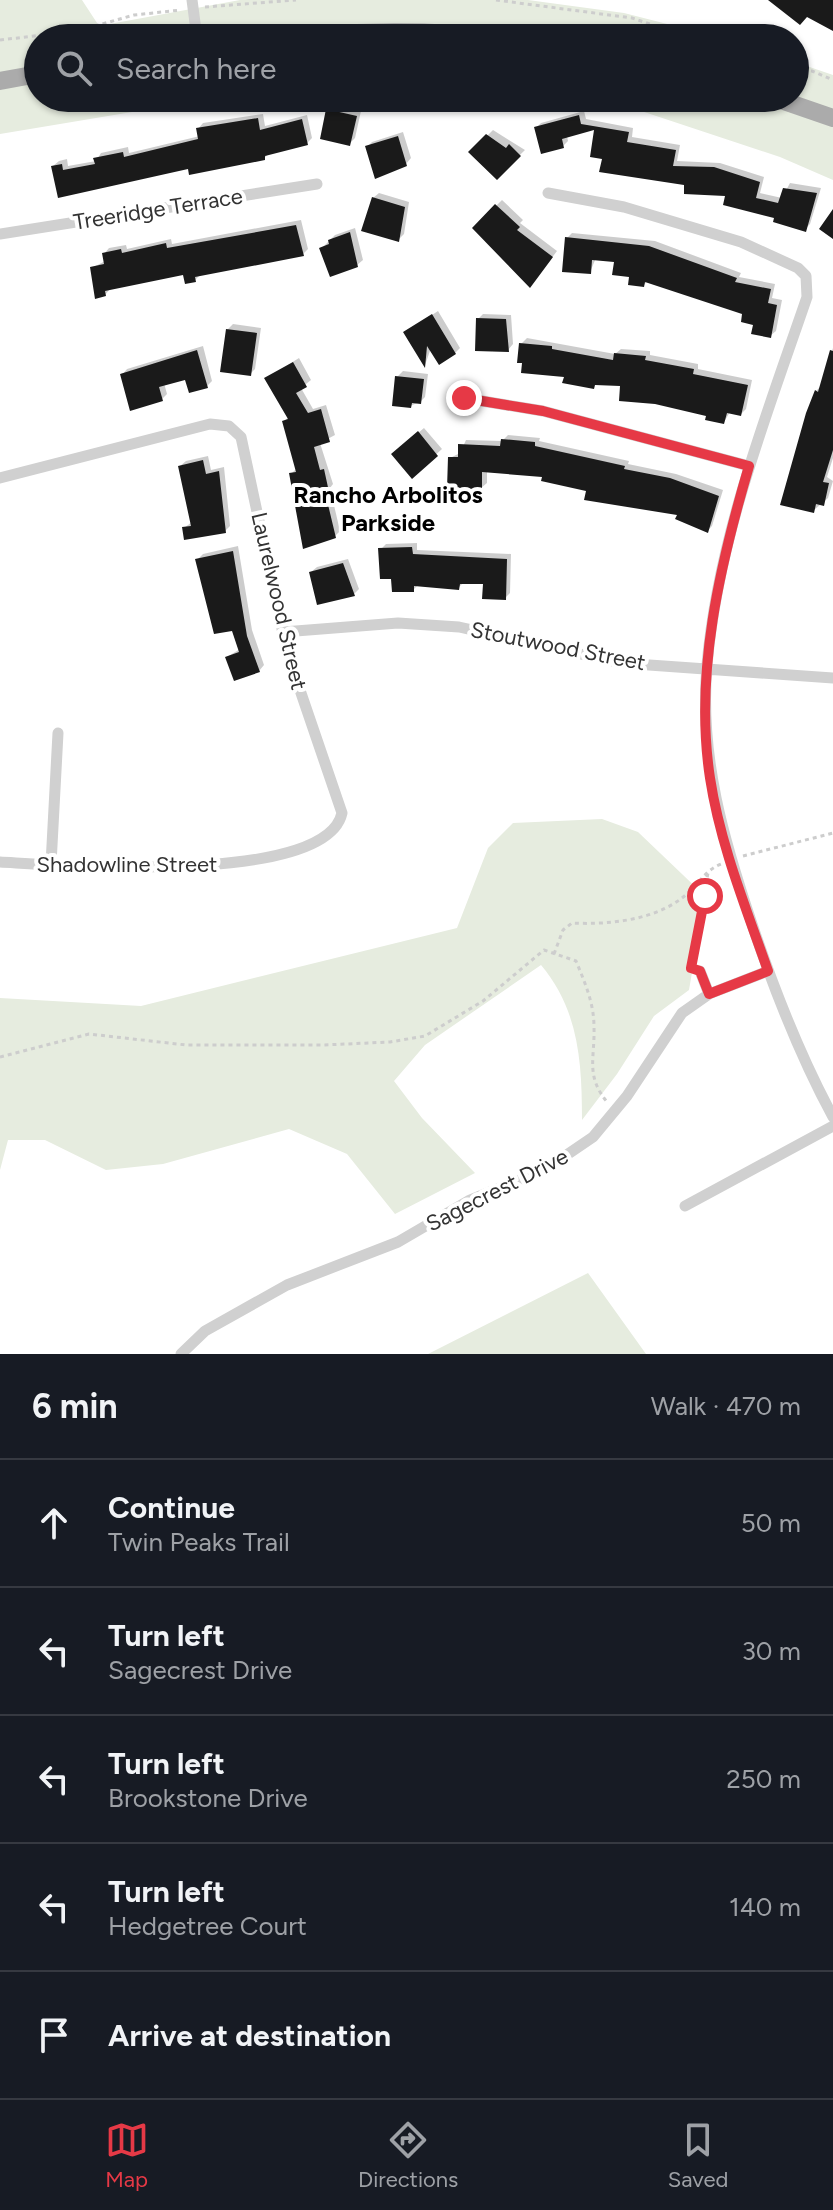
<!DOCTYPE html>
<meta charset="utf-8">
<style>
:root{--surface:#171b24;--page:#242831;--text:#f1f3f6;--muted:#9ea1a6;--line:#363941;--accent:#e63946}
body{margin:0;font-family:Figtree,sans-serif;background:var(--page);color:var(--text)}
.stop{position:absolute;width:24px;height:24px;margin:-18px;border:6px solid #e63946;border-radius:50%;background:#fff}
.stop.end{background:#e63946;border-color:#fff;box-shadow:0 2px 8px #0008}
.list{margin:0;padding:0;list-style:none}
h2{display:flex;justify-content:space-between;align-items:center;height:104px;margin:0;padding:0 32px;font-size:34px}
h2 small{font-size:26px;font-weight:400;color:var(--muted)}
.list li{display:grid;grid-template-columns:52px 1fr auto;gap:24px;align-items:center;box-sizing:border-box;height:128px;padding:0 32px;border-top:2px solid var(--line)}
.list b{display:block;font-size:30px;white-space:nowrap}
.list p{margin:0;font-size:26px;white-space:nowrap;color:var(--muted)}
.list em{font-size:26px;font-style:normal;color:var(--muted)}
.icon{flex:none;width:44px;height:44px;fill:none;stroke:currentColor;stroke-width:2;stroke-linecap:round;stroke-linejoin:round}
.map{position:relative;flex:none;width:833px;height:1354px;overflow:hidden}
.search{position:absolute;background:var(--surface);box-shadow:0 2px 6px #0004;left:24px;right:24px;top:24px;height:88px;display:flex;align-items:center;gap:20px;box-sizing:border-box;padding:0 28px;border-radius:44px;color:var(--muted);font-size:30px}
.sheet{height:744px;background:var(--surface)}
nav{display:flex;justify-content:space-around;align-items:center;box-sizing:border-box;height:112px;border-top:2px solid var(--line);background:var(--surface);font-size:22px;color:var(--muted)}
nav a{display:grid;justify-items:center;gap:4px}
nav .on{color:var(--accent)}
.map>svg:first-child{display:block}
.green{fill:#e6ecdf}
.shadow{fill:#0003}
.building{fill:#1a1a1a}
.lines{fill:none;stroke-linecap:round;stroke-linejoin:round}
.path{stroke:#cdcdcd;stroke-width:3;stroke-dasharray:4 4;stroke-linecap:butt}
.minor{stroke:#d0d0d0;stroke-width:11}
.primary{stroke:#ababab;stroke-width:18}
.route{stroke:#e63946;stroke-width:10}
.labels{text-anchor:middle;dominant-baseline:central;stroke-width:8;stroke-linejoin:round;paint-order:stroke}
.street-label{font-size:22px;fill:#333;stroke:#fff}
.neighbourhood-label{font-size:24px;font-weight:bold;fill:#000;stroke:#fff}
</style>
<div class="map">
<svg width="833" height="1354" viewBox="0 0 833 1354">
<rect width="100%" height="100%" fill="#fff"/>
<!-- green -->
<path class="green" d="M0,0h82l17,26 141,-26h288l96,13 98,25h-684v60h178l-216,36z
M795,62l38,13v105l-53,-23 -172,-57 -14,-2h201z
M602,819l36,13 67,64 -16,94 -35,26 -37,58 -35,46c0,-57 -3,-110 -41,-155l-116,80 -31,36 28,37 53,55 -80,41 -48,-60 -58,-25 -126,35 -57,6 -61,-30h-37l-8,30v-172l141,8 316,-78 31,-80 25,-25z
M588,1273l58,81h-218z"/>
<!-- shadow -->
<path class="shadow" d="M334,105l27,6 -6,27 -5,5 -22,-33z
M584,111l2,8 47,9 -1,9 48,8 -3,16 43,2 44,14 -4,16 22,5 8,-15 31,5 -11,36 -5,5 -77,-35 -124,-37 -7,-29 -30,8 1,5 -5,5 -27,-18 5,-5z
M263,114l2,12 42,-11 5,23 -5,5 -36,9 -7,6 -75,9 -130,29 -6,-30 6,-5 8,-2 1,7 28,-5 5,-8 27,-6 1,6 71,-17 -2,-7 5,-6z
M493,130l32,20 -28,27 -26,-25z
M403,132l8,26 -5,6 -39,-17 5,-5z
M379,193l30,9 -5,32 -6,6 -25,-42z
M502,200l21,20 -3,3 37,28 -22,29 -61,-52z
M301,220l7,29 -5,5 -101,19 -7,7 -11,-7 -74,16 -5,6 -13,-27 13,-7 -1,-7 5,-6 17,-3 1,4 44,-10 1,5z
M355,228l8,32 -6,5 -36,-16 14,-14z
M572,233l83,8 86,32 -2,4 36,7 -3,14 10,2 -6,31 -6,5 -25,-23 -98,-32 -3,4 -28,-25 -20,-2 -6,14 -23,-34z
M438,311l22,37 -5,5 -24,-5 -6,17 -19,-33z
M483,314l28,1 2,29 -5,6 -30,-31z
M233,324l28,4 -6,41 -5,5 -23,-44z
M527,338l88,16 6,-5 29,2v4l48,9v5l54,11 -6,29 -5,5 -11,-2 -6,10 -102,-38 -56,-9 -45,-31z
M203,346l9,35 -5,5 -21,-9 -22,6 3,11 -5,5 -40,-24 5,-6z
M833,348v110l-6,19 6,4 -5,17 -15,13 3,-120 5,-5z
M299,358l12,22 -10,8 12,21 13,-4 9,30 -15,8 13,41 -3,4 10,43 -5,5 -44,-62 6,-6 -13,-47 5,-4 -22,-39z
M403,371l25,3 -3,23 -5,5 -10,4 -13,-29z
M424,428l18,21 -30,27 -13,-27z
M508,435l32,3 -1,3 90,20 -1,3 48,10 47,16 -11,36 -5,5 -28,-18 -135,-37 -57,-5v12l-6,5 -31,-30 10,-5 6,-13 36,1z
M208,456l3,14 13,-3 6,59 -5,5 -41,-3 8,-6 -12,-56 6,-5z
M417,543v7l94,4 -1,39 -5,5 -20,-16h-21l-5,5 -41,-2 -5,5 -20,-13 -12,-28 5,-5z
M238,546l14,84 12,35 -5,6 -32,-14 13,-8 -7,-21 -36,-68 6,-6z
M348,559l11,30 -5,5 -43,-22 6,-5z"/>
<!-- building -->
<path class="building" d="M768,0h65v31l-26,-14 -7,8z
M326,109l31,7 -7,30 -30,-7z
M579,115l2,9 48,8 -2,10 49,8 -3,16 41,1 46,15 -4,16 22,5 5,-15 34,5 -11,39 -33,-10 1,-4 -51,-13 2,-9 -41,-2v-9l-85,-13 3,-13 -12,-2 4,-27 -32,9 2,9 -23,6 -7,-27z
M258,118l2,12 42,-11 6,26 -43,11v4l-76,15 -1,-6 -130,29 -7,-32 11,-2 1,6 32,-6 -2,-6 30,-6 1,5 74,-18 -2,-11z
M486,134l20,14 3,-4 12,12 -24,24 -29,-28z
M398,136l9,30 -32,13 -10,-33z
M372,197l33,10 -6,35 -38,-11z
M495,204l25,23 -3,3 36,27 -23,31 -58,-60z
M833,209v30l-14,-10z
M296,225l8,31 -109,21 1,5 -11,2 -2,-9 -78,16 1,5 -11,3 -5,-32 14,-3 -2,-11 19,-4 1,4 44,-10 1,5z
M350,232l8,35 -28,10 -11,-29 10,-4 -1,-4z
M565,237l84,9 88,32 -2,4 36,7 -3,14 9,2 -6,33 -20,-4 2,-9 -12,-3 1,-8 -97,-32 -1,5 -16,-2 1,-8 -17,-2 2,-13 -22,-2 -1,14 -29,-2z
M432,314l24,40 -17,11 -12,-19 -2,22 -22,-36z
M476,318l30,1 3,33 -34,-1z
M226,329l31,4 -6,43 -31,-4z
M519,343l33,3v3l61,11 1,-7 32,3 -1,4 49,9 -1,5 55,11 -7,31 -14,-3 -3,11 -19,-4 1,-4 -51,-12 -36,-3 1,-15 -25,-1 -1,4 -32,-6 2,-6 -43,-4 1,-10h-5z
M197,350l11,38 -19,5 -4,-13 -26,7 4,14 -33,10 -10,-37z
M830,350l3,1v99l-10,32 6,1 -5,23 -8,-2 -2,9 -34,-8 26,-92 9,-23 3,2z
M293,362l14,25 -11,6 12,20 13,-4 9,33 -16,5 6,23 4,-1 5,23h-4l11,46 -33,11 -14,-76 7,-1 -14,-51 6,-2 -24,-41z
M395,376l29,3 -3,25 -9,-1 -1,5 -19,-2z
M418,431l20,25 -26,23 -21,-25z
M501,439l34,3v4l90,20 -1,3 46,9 49,18 -11,37 -33,-14 2,-4 -93,-15 2,-9 -45,-10 1,-4 -60,-5v18l-35,-1 1,-32h10v-13l42,2z
M203,460l3,14 13,-3 7,62 -42,7 -2,-13 9,-1 -13,-60z
M412,547l1,7 94,5 -1,41 -24,-1 1,-15h-23l-1,6 -45,-4v6h-22l-1,-13h-11l-2,-31z
M233,551l14,85 13,36 -26,9 -9,-24 14,-5 -7,-21 -18,3 -19,-75z
M343,563l12,33 -38,9 -8,-33z"/>
<g class="lines">
<!-- path -->
<path class="path" d="M496,0l136,18 59,20
M205,7l91,-7
M0,40l77,-9 57,-16 47,-5
M795,70l17,1 21,9
M743,856l90,-23
M554,954l9,-24 9,-7c38,2 88,-3 117,-31 12,-11 17,-22 32,-28
M692,964l16,-91
M0,1057l89,-23 97,11h138l66,-3 35,-6 58,-35 61,-51 32,11c9,22 18,42 18,66 1,32 -9,49 14,76"/>
<!-- minor -->
<path class="minor" d="M192,0l5,38
M548,193l76,14 117,35 57,26 8,8 1,21c-41,120 -89,241 -100,368 -8,92 17,176 46,262 22,65 47,129 80,190
M0,234l317,-50
M464,398l79,13 206,55
M0,478l210,-54 19,2 12,11 46,215 55,161c-16,73 -282,52 -342,49
M283,632l115,-9 61,4 162,36 212,15
M51,864l7,-131
M700,971l9,23
M685,1206l148,-80
M181,1354l24,-23 82,-46 111,-43 72,-42 76,-31 47,-32 34,-41 55,-83 27,-19 59,-23"/>
<!-- primary -->
<path class="primary" d="M265,38c79,-6 158,-9 237,0
M0,81l38,-7
M775,98l58,20"/>
</g>
<g class="lines">
<!-- route -->
<path class="route" d="M464,398l79,13 206,55c-29,99 -55,208 -39,312 10,66 36,130 58,193l-59,23 -9,-23 -9,-3 14,-72"/>
</g>
<g class="labels">
<!-- street labels -->
<g class="street-label">
<text transform="translate(158 209) rotate(-9)">Treeridge Terrace</text>
<text transform="translate(279 601) rotate(77)">Laurelwood Street</text>
<text transform="translate(558 646) rotate(11)">Stoutwood Street</text>
<text x="127" y="864">Shadowline Street</text>
<text transform="translate(497 1190) rotate(-27)">Sagecrest Drive</text>
</g>
<!-- neighbourhood labels -->
<g class="neighbourhood-label">
<text x="388" y="494">Rancho Arbolitos<tspan x="388" dy="28">Parkside</tspan></text>
</g>
</g>
</svg>
<div class="stop" style="left:705px;top:896px"></div>
<div class="stop end" style="left:464px;top:398px"></div>
<div class="search"><svg class="icon" aria-label="search" viewBox="0 0 24 24"><circle cx="10" cy="10" r="6"/><path d="M15 15l6 6"/></svg>Search here</div>
</div>
<section class="sheet">
<h2>6 min<small>Walk · 470 m</small></h2>
<ul class="list">
<li><svg class="icon" aria-label="ahead" viewBox="0 0 24 24"><path d="M12 20V5M6 11l6-6 6 6"/></svg><div><b>Continue</b><p>Twin Peaks Trail</p></div><em>50 m</em></li>
<li><svg class="icon" aria-label="left" viewBox="0 0 24 24"><path d="M17 20v-9H6M10 6l-5 5 5 5"/></svg><div><b>Turn left</b><p>Sagecrest Drive</p></div><em>30 m</em></li>
<li><svg class="icon" aria-label="left" viewBox="0 0 24 24"><path d="M17 20v-9H6M10 6l-5 5 5 5"/></svg><div><b>Turn left</b><p>Brookstone Drive</p></div><em>250 m</em></li>
<li><svg class="icon" aria-label="left" viewBox="0 0 24 24"><path d="M17 20v-9H6M10 6l-5 5 5 5"/></svg><div><b>Turn left</b><p>Hedgetree Court</p></div><em>140 m</em></li>
<li><svg class="icon" aria-label="arrive" viewBox="0 0 24 24"><path d="M6 21V4h12l-3 4 3 4H6"/></svg><div><b>Arrive at destination</b></div></li>
</ul>
</section>
<nav>
<a class="on"><svg class="icon" aria-label="map" viewBox="0 0 24 24"><path d="M3 6l6-2 6 2 6-2v14l-6 2-6-2-6 2zM9 4v14M15 6v14"/></svg>Map</a>
<a><svg class="icon" aria-label="directions" viewBox="0 0 24 24"><path d="M12 3l9 9-9 9-9-9zM9 14v-3h6M13 9l2 2-2 2"/></svg>Directions</a>
<a><svg class="icon" aria-label="saved" viewBox="0 0 24 24"><path d="M7 4h10v16l-5-4-5 4z"/></svg>Saved</a>
</nav>
